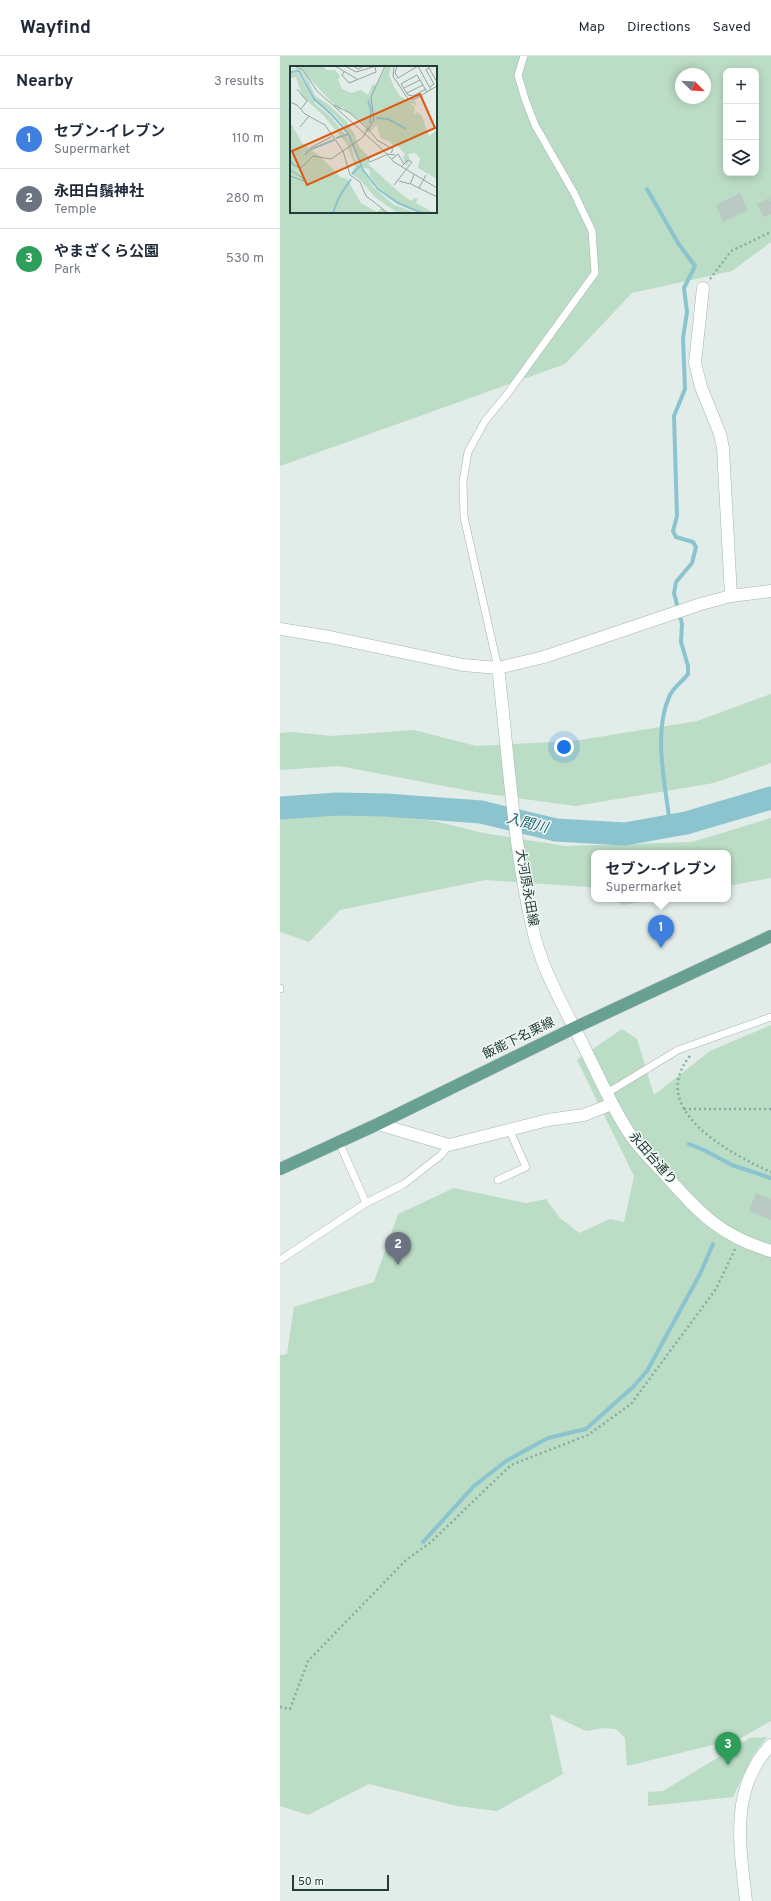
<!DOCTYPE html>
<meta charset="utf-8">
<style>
:root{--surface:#fff;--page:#f2f2f3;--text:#1f2937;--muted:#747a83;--line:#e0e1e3;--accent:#7c3aed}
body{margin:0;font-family:Overpass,"Noto Sans JP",sans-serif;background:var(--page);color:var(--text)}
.controls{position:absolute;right:12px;top:12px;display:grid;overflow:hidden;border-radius:8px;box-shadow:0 2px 10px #0003}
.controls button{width:36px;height:36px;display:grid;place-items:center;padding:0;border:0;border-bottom:1px solid var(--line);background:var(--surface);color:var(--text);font:20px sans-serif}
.compass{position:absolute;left:395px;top:12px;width:36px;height:36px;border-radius:50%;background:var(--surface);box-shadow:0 2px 10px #0003;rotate:114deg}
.scale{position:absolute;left:12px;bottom:10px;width:97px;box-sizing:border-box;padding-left:4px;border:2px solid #223c36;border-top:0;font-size:11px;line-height:14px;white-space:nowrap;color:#223c36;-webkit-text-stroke:3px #f2f8f5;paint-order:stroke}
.you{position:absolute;left:284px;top:691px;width:14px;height:14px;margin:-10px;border:3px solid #fff;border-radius:50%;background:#1a73e8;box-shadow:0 0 0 6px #1a73e833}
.badge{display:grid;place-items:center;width:26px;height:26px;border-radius:50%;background:var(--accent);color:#fff;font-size:13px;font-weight:700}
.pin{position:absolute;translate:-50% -33px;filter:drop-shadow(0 1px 2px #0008)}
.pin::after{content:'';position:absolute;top:21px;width:14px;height:12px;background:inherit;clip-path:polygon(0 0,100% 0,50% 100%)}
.popup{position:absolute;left:311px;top:794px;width:140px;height:52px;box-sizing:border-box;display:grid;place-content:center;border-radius:8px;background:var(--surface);filter:drop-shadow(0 1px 3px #0005);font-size:13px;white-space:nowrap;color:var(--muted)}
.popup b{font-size:15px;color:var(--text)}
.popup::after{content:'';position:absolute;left:50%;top:100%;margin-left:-8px;border:8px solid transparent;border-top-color:var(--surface)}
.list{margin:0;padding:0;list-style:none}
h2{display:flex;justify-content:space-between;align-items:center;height:52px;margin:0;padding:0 16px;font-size:17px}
h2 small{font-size:13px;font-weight:400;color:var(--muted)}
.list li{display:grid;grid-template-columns:26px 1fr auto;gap:12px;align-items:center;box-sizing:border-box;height:60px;padding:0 16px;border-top:1px solid var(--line)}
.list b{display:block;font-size:15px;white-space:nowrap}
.list p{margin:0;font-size:13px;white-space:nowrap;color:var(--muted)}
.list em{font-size:13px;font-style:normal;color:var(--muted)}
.icon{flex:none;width:22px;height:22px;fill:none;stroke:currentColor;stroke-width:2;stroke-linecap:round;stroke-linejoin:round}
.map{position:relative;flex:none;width:491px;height:1845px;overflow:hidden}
header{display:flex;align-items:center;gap:24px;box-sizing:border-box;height:56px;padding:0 20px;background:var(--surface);border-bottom:1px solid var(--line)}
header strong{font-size:19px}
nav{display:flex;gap:22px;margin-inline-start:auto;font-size:14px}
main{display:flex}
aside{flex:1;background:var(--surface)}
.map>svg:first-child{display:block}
.green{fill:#bbdcc5;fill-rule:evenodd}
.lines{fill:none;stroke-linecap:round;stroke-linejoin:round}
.stream{stroke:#8bc3cf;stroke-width:4}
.river{stroke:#8bc3cf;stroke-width:23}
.building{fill:#bac9c4}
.lane-casing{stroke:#a5b4af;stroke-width:8}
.street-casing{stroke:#a5b4af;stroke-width:13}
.secondary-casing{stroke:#a1b7b0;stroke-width:13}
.primary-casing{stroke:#c1c8c7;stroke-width:13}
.path{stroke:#83afa2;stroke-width:2.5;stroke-dasharray:2 3;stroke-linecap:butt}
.lane{stroke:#fff;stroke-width:7}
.street{stroke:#fff;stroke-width:12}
.secondary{stroke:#fff;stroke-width:12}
.primary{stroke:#68a093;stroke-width:12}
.labels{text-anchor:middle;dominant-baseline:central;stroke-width:3;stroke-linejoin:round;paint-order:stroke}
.street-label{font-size:13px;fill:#223c36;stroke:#f2f8f5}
.water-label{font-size:14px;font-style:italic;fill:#1e6677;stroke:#f2f8f5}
.inset-river{fill:none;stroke:#8bc3cf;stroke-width:2}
.inset-road{fill:none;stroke:#95a6a1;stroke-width:1}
.view{fill:#de580e;fill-opacity:0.15;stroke:#de580e;stroke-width:2}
.inset-edge{fill:none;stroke:#223c36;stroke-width:2}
</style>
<header>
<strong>Wayfind</strong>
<nav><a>Map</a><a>Directions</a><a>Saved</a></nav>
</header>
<main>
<aside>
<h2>Nearby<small>3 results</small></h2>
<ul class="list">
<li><span class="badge" style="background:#3f7fe0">1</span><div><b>セブン-イレブン</b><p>Supermarket</p></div><em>110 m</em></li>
<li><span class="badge" style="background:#6b7280">2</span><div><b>永田白鬚神社</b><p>Temple</p></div><em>280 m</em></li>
<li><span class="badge" style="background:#2e9e5b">3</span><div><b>やまざくら公園</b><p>Park</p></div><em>530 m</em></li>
</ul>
</aside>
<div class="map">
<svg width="491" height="1845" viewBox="0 0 491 1845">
<rect width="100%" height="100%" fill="#e2ece8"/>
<!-- green -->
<path class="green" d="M0,0h491v186l-39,29 -100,22 -67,71 -285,102zM11,11h145v145h-145zM446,15h30v102h-30zM401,18h24v24h-24z
M491,638v69l-57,20 -139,23 -94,-13 -142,-27 -59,4v-37l12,-1 40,4 82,-6 62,16 98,-5 123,-20z
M74,755l80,10 49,12 82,13 127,-4 79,-24v60l-43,8v-33h-134v36l-4,-2 -105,-7 -145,30 -31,32 -29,-10v-115z
M332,843h45l-34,6z
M491,969v696l-30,17 -114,28 -2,-28 -9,-9 -12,-1 -18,3 -36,-17 13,60 -66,37 -40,-5 -88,-22 -61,31 -28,-9v-451l7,-1 7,-47 80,-25 24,-68 56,-26 72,15 20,-4 14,19 19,15 31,-14 14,3 10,-46 -57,-116 45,-31 15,10 17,56 56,-44z
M487,1681l-13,17 -21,43 -85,9v-14l15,-1 87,-53z"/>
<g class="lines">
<!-- stream -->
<path class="stream" d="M367,133l31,54 17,23 -11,22 3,24 -4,26 2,51 -11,27 3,100 -4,15 3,6 17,5 3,5 -4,16 -16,19 -2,11 8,31 -1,18 7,24v8c-5,7 -14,13 -18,21 -18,37 -4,91 0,131
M409,1088l15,6 28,15 39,13
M143,1486l51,-56 32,-25 42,-23 38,-9 48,-43 13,-15 53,-97 13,-30"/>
<!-- river -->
<path class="river" d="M0,752l57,-4 49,1 95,7 75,18 69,4 61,-11 85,-25"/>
</g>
<!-- building -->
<path class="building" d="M460,137l8,17 -25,12 -7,-17z
M489,142l2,4v12l-7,3 -7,-13z
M476,1137l15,6v21l-22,-9z"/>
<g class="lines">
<!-- lane casing -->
<g class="lane-casing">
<path id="lane" d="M218,612l-34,-151 -1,-36 5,-29 17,-31 23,-28 87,-120 -3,-42 -18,-38 -39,-68 -10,-26 -7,-24 6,-19
M0,932v1
M327,1037l71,-43 93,-33
M59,1086l27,61
M218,1124l28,-13 -17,-38
M0,1204l86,-57 38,-19 37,-29 8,-10"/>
</g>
<!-- street casing -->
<g class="street-casing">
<path id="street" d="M423,232l-8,75 6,24 19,47 3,14 8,148
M98,1068l71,21 99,-25 36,-5 28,-11
M466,1845c-6,-54 -17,-113 25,-156"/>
</g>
<!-- secondary casing -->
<g class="secondary-casing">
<path id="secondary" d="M0,573l50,8 133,28 35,3 46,-11 157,-53 30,-8 40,-5
M218,612c11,90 15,182 37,270 9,34 28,68 44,99 16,31 29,62 47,91 9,16 23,29 35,42 36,40 56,65 110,81"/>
</g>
<!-- primary casing -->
<g class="primary-casing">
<path id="primary" d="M0,1113l98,-45 196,-96 197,-92"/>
</g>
<!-- path -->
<path class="path" d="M430,223l21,-28 40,-19
M410,1000c-44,54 41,98 81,116
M404,1053h87
M0,1651l10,2 18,-48 98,-101 25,-18 80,-77 77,-30 43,-31 85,-115 19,-40"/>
<!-- lane -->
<use href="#lane" class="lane"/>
<!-- street -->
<use href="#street" class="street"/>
<!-- secondary -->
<use href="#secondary" class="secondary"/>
<!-- primary -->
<use href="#primary" class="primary"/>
</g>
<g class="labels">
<!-- street labels -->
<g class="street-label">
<text transform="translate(246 832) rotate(80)">大河原永田線</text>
<text transform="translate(239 983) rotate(-26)">飯能下名栗線</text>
<text transform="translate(372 1103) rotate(49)">永田台通り</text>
</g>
<!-- water labels -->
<g class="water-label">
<text transform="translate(247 768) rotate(14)">入間川</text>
</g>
</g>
<!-- overview -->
<g transform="translate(10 10)">
<rect width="147" height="147" fill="#e2ece8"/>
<path d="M8,0h24l5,4h8l5,6 -2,4 4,9 9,4 10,-3 7,5 5,-11 4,1 9,-19h5l-2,9 5,12 6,9 8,5 6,-1 3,6 -7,-4 5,6 -1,7 3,-3 5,4 7,20 8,-6v49l-19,-11 2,-10 -5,-5 -7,1 2,7 -4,5 -3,-9 2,-3 -8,-9h-4l-4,-4 -9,-3 -3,-13 -9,8 -4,-2 3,-4 -25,-20 -3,3zM0,2l9,1 7,6 9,21 13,8 18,17 9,14 3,10 10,11 1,9 31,28 11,8 3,-3 4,1 -2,4 18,10h-10l-27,-11 -19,-15 -8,-11 -1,-7 -5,-1 -7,-12 -8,-24 -14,-17 -20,-15 -11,-24 -5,-5zM1,6l7,1 18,32 13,10 15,18 6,8 5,18 19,29 20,17 23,8h-19l-22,-15 -17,-19 -8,-5 4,-8 -9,-23 -22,-27 -22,-20 -6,-19 -6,1zM0,56l12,21 18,13 20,21 7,2 14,24 16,9 5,-4 5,5h-97z" fill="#bbdcc5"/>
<path class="inset-river" d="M0,6l9,-1 15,28 18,16 16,18 15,37 15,19 20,14 24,10M78,34l3,10 -1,13M86,52l12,1 18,10M46,72l13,-4M15,89l4,-5 25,-10M62,108l9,-9M43,147l6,-16 12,-18"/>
<path class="inset-road" d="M4,0l9,4 14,21 67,60 10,11 43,26M45,0l22,13M55,0l11,6 20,-6M63,0l5,3 6,-3M104,0l-1,10 15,23h7l22,-13M107,0l-2,7 3,5 20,-12M128,0l13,24M138,0l9,16M139,2l-3,2 8,14 -4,3M54,6l-2,3 7,8 27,-11 -1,-5M114,22l16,-8M7,23l10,12 -6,8M136,23l-13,7 -5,-1 -7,-11 16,-9 10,17M117,27l16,-8M0,36l7,3 8,9 20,11 18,26 7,24 10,7 6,14 22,17M44,39l16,8 19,17M10,61l9,-11M79,64l9,11M87,74l16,9 -2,4M20,82l21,-11M82,90l-4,3 2,3 18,-8 7,1M0,93l3,6 8,3 12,-12 18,3 31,-21 12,-18 -3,-23 14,-31M102,93l6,-5 6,10M0,104l13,8 1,3 -14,-5M109,115l11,3 4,-9M121,118l26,13M104,119l18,-23 -4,-2 -7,7M129,122l7,-13"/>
<path class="view" d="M130,28l15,34 -128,57 -15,-34z"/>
<rect width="147" height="147" class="inset-edge"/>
</g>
</svg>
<div class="controls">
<button>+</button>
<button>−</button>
<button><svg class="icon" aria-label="layers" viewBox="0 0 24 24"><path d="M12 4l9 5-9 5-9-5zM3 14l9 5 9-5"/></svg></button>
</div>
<svg class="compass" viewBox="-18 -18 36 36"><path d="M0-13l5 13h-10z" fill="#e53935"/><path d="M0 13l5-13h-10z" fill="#747a83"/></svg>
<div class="scale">50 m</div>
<div class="you"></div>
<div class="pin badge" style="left:381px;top:892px;background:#3f7fe0">1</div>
<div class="popup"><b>セブン-イレブン</b>Supermarket</div>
<div class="pin badge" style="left:118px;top:1209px;background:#6b7280">2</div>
<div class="pin badge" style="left:448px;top:1709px;background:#2e9e5b">3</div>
</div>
</main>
